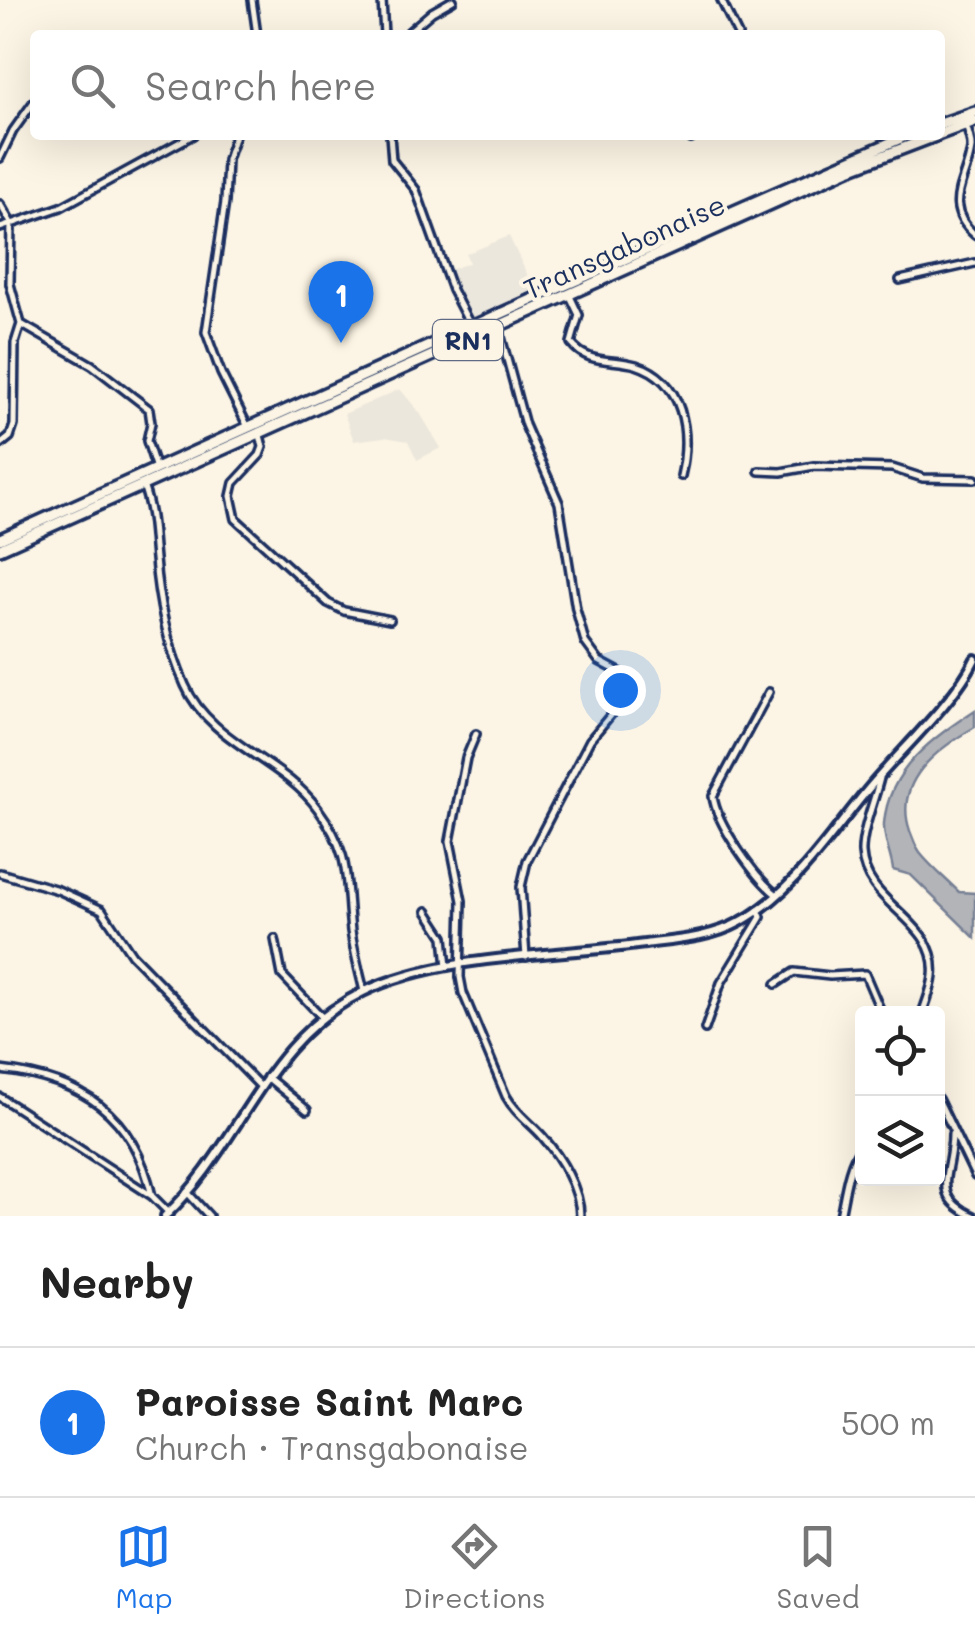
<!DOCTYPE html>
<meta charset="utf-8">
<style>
:root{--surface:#fff;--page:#f6f6f6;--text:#222;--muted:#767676;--line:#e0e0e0;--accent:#1a73e8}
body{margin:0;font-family:Mali,sans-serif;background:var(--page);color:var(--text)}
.controls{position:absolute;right:30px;bottom:30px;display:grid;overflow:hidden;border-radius:10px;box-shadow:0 10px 40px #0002}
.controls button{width:90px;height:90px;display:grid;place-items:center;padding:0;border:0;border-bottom:2px solid var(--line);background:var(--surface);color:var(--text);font:50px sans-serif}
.you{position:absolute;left:620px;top:690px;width:35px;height:35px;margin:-25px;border:8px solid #fff;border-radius:50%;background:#1a73e8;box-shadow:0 0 0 15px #1a73e833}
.badge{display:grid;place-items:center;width:65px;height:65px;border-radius:50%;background:var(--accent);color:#fff;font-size:32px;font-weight:700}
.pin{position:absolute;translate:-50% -82px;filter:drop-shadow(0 2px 5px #0008)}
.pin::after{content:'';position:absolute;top:52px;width:35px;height:30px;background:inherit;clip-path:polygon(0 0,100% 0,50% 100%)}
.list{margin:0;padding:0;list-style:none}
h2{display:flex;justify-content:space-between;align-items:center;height:130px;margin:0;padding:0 40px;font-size:42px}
h2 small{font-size:32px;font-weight:400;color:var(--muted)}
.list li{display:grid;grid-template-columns:65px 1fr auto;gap:30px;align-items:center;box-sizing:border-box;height:150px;padding:0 40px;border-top:2px solid var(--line)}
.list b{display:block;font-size:38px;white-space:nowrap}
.list p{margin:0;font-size:32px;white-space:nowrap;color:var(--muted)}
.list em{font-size:32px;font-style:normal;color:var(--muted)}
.icon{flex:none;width:55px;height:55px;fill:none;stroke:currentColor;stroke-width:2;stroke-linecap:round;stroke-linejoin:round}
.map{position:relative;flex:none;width:975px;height:1216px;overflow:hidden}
.search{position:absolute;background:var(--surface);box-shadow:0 10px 40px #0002;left:30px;right:30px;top:30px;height:110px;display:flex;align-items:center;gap:25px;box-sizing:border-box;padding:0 35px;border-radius:10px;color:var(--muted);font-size:38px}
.sheet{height:280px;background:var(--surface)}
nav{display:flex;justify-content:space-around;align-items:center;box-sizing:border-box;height:140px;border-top:2px solid var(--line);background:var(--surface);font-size:28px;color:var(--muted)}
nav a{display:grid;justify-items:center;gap:5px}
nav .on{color:var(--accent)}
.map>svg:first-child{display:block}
.built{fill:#ece7dc}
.water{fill:#b2b4b8;stroke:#767f94;stroke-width:2.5}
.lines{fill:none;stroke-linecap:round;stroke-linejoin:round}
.minor-casing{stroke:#1b2f5e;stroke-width:12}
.tertiary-casing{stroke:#1b2f5e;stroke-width:14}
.trunk-casing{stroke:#1b2f5e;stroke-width:16}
.minor{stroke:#fcf5e5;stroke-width:5}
.tertiary{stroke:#fcf5e5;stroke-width:6}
.trunk{stroke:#fcf5e5;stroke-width:9}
.labels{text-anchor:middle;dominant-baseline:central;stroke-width:8;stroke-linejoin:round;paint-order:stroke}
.shield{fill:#fcf5e5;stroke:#5e6a86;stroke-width:2.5}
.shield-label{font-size:25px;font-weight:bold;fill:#1b2f5e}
.street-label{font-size:28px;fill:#1b2f5e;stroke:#fcf5e5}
</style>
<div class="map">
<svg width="975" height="1216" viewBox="0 0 975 1216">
<rect width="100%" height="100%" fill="#fcf5e5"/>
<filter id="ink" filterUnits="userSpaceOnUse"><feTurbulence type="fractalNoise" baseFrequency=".01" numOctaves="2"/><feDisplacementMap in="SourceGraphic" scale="20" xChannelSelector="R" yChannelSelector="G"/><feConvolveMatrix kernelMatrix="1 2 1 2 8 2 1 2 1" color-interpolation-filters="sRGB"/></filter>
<g filter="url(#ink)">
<!-- built -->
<path class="built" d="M509,236l26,55 -64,29 -22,-50 20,-7 -3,-9z
M400,389l20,24 21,35 -24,12 -9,-19 -24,-4 -30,4 -10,-27z"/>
<!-- water -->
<path class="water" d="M975,710v17c-38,22 -82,54 -65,104 3,7 5,15 10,22 11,14 26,26 39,39l16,1v45l-64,-63 -18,-5c-2,-16 -10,-30 -9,-47 5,-55 49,-85 91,-113z"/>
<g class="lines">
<!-- minor casing -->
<g class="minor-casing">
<path id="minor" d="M252,0l5,35
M382,0l2,35
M721,0l17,35
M405,35l27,-23 21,-12
M966,125c2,8 6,16 5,24 -5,34 -30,56 4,86
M235,135l-8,25 -2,42 -19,130 15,41 27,54
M390,135l2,25 24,30 36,100 19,37
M691,139l4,-4
M0,158l13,-27 22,-31
M0,204l11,19 -1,61 11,40 71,41 57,44 2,14 -4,18 9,28
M0,228l61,-21 132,-72
M900,280l75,-17
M569,294l10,21 -8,28c17,22 41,15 65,22 48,15 55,68 45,111
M498,326l27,99 34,78 17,106 9,33 14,19 26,14 5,7 -3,13 -37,45 -63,121 -6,26 5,70
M260,435l3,12 -3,8 -26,28 -3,13 5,23 92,84 16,8 46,9
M0,445l10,-8 4,-12 1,-82 6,-19
M759,471l22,1 33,-6 78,2 31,10 52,1
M143,485c10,30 9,43 12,74 3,41 13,89 30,126 25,58 98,75 133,124 34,46 27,70 33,122 3,21 8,40 13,60
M769,692l-56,104c3,27 42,82 64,99
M476,734l-10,24 -16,83 12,60 -2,76 3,16 43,103c10,18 24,26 37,41 18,21 37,52 37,79
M880,778c-5,21 -19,55 -18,75 3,53 77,67 71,123 -1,12 -7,26 -11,38
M0,873l58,17 44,20 30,45 128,131
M427,911l17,26 3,30
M275,939l7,36 40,42
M776,984l18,-12 36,4 35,-2 17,40
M705,1029l16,-46 40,-66 -3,-7
M0,1070c82,9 134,44 152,126
M267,1077l40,33
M0,1097l152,99 17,17
M938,1099l37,77
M952,1134c0,40 -24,61 21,82
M187,1192l22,24
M840,1216c5,-23 8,-52 22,-71"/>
</g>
<!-- tertiary casing -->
<g class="tertiary-casing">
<path id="tertiary" d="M165,1216c76,-70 98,-175 198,-224 78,-38 195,-36 282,-48 31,-4 66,-6 95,-22 54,-29 91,-89 130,-135 31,-37 85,-86 105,-128"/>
</g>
<!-- trunk casing -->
<g class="trunk-casing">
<path id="trunk" d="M940,124l35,-12
M940,134l35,-13
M0,539l538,-242 370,-162
M0,549l849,-380 89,-34"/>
</g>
<!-- minor -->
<use href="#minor" class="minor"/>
<!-- tertiary -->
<use href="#tertiary" class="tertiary"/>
<!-- trunk -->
<use href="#trunk" class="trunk"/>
</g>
</g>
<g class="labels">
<!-- shield labels -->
<rect class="shield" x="433" y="320" width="70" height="40" rx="8"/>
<g class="shield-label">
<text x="468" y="340">RN1</text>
</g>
<!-- street labels -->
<g class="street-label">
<text transform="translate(624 246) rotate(-24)">Transgabonaise</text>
</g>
</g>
</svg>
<div class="controls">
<button><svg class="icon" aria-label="locate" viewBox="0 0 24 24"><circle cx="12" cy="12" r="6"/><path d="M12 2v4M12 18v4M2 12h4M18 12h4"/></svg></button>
<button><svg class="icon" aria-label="layers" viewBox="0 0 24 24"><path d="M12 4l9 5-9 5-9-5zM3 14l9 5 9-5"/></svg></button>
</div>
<div class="you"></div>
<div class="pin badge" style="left:341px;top:343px">1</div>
<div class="search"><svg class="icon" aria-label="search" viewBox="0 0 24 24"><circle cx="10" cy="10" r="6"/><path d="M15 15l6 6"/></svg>Search here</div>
</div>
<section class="sheet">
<h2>Nearby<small></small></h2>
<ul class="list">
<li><span class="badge">1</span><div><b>Paroisse Saint Marc</b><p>Church · Transgabonaise</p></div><em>500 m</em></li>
</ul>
</section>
<nav>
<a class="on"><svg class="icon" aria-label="map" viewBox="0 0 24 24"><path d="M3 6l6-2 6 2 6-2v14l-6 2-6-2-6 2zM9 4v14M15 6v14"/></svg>Map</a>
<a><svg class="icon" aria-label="directions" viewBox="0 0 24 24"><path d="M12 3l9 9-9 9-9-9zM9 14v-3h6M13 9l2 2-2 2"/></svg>Directions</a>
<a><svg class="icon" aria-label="saved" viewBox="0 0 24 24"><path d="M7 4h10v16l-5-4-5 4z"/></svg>Saved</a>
</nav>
